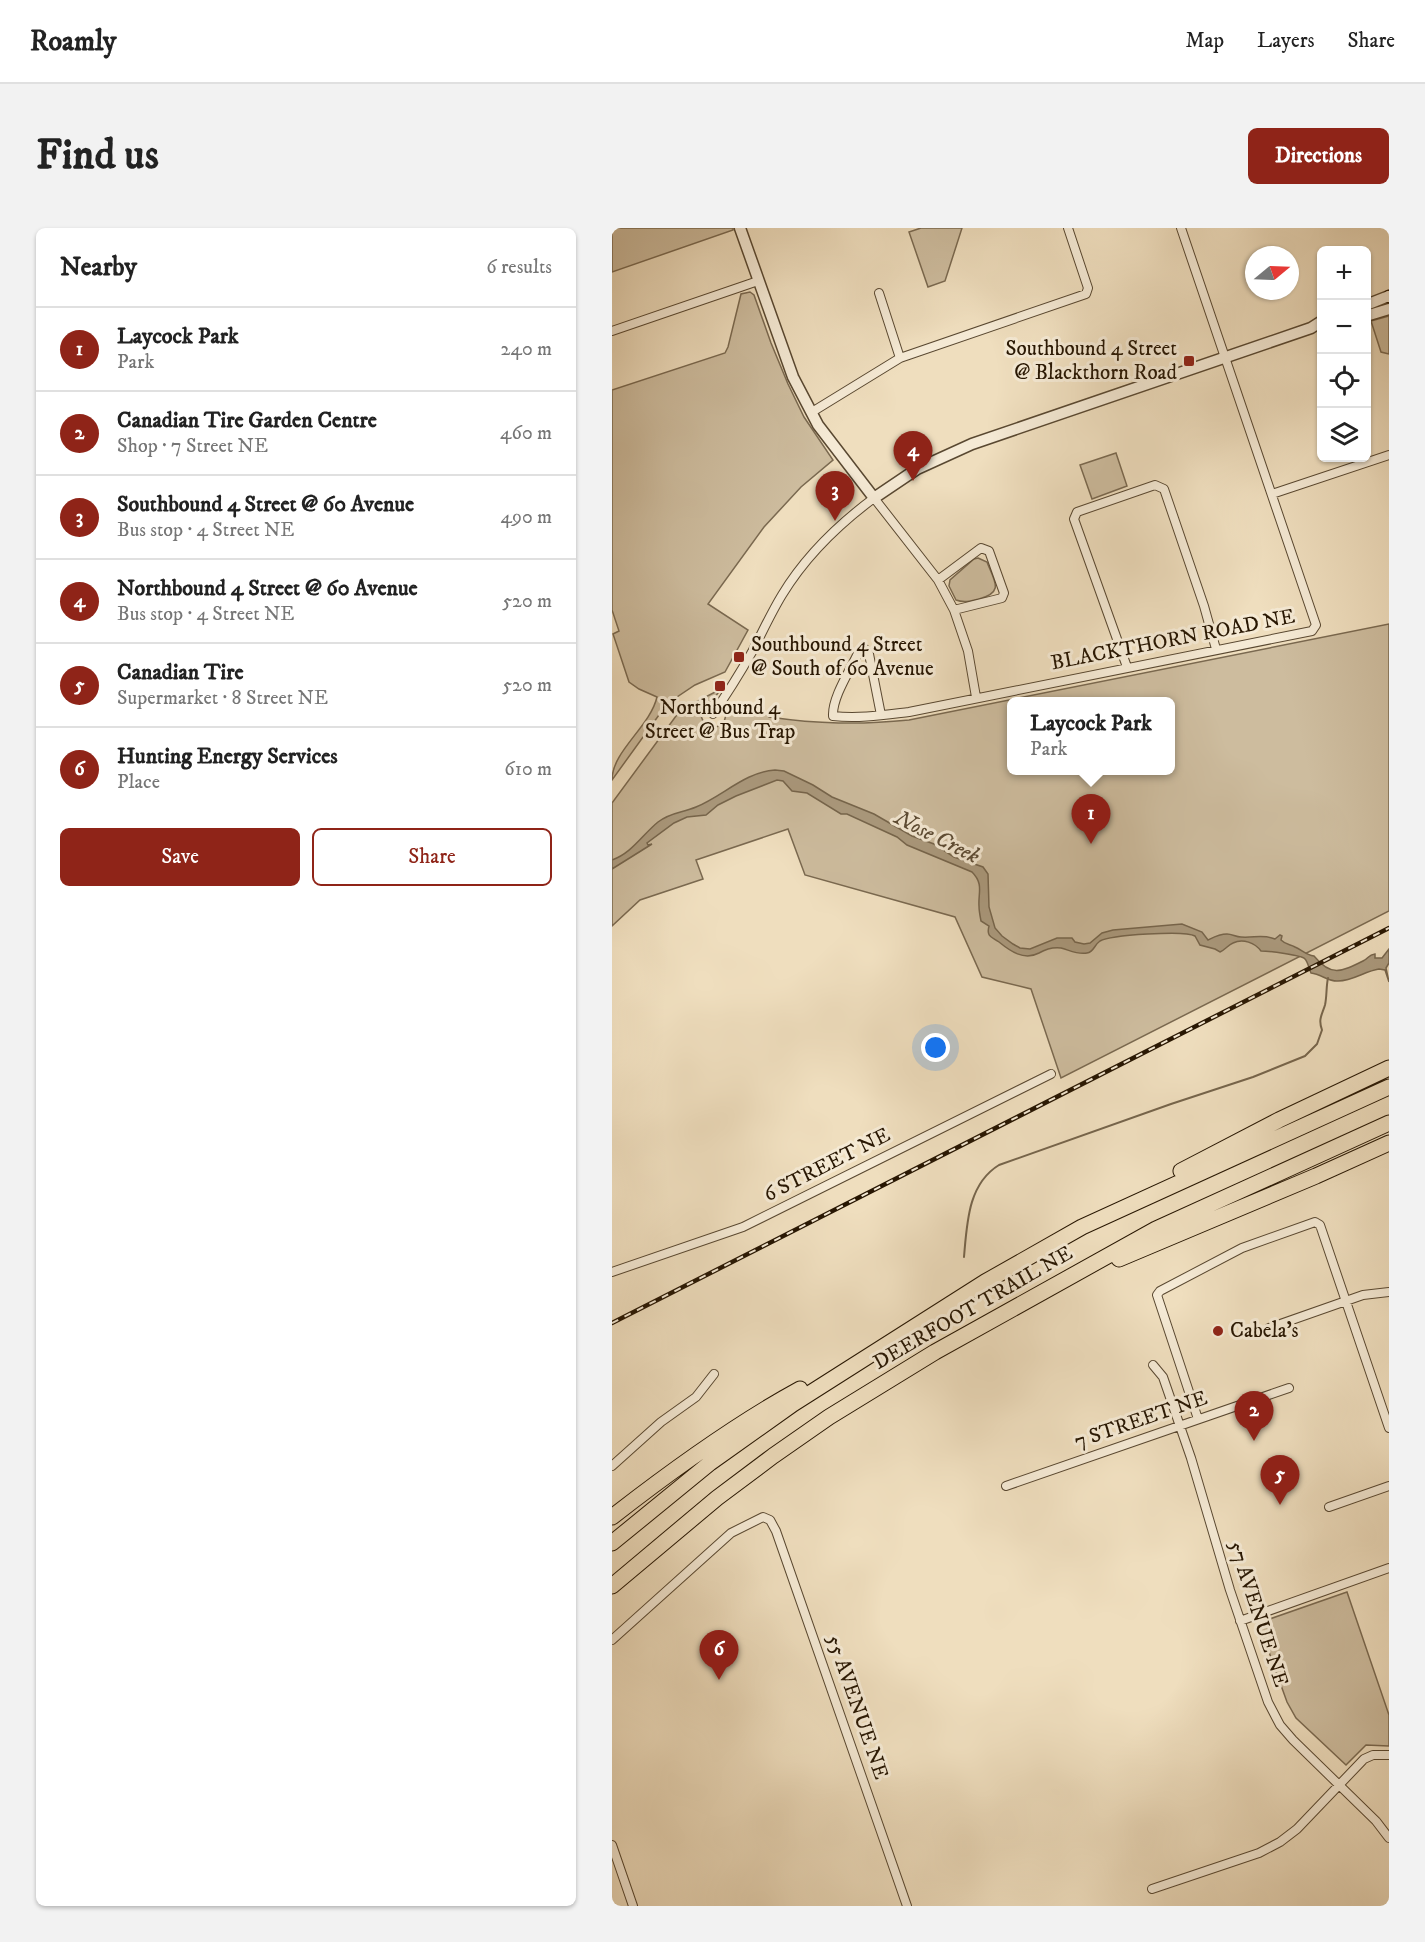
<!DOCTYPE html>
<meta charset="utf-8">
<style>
:root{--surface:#fff;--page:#f2f2f2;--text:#222;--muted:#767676;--line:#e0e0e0;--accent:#8f2418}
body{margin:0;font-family:"IM FELL DW Pica",serif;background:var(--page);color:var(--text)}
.controls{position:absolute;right:18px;top:18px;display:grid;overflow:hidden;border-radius:9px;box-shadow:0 2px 4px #0004}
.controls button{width:54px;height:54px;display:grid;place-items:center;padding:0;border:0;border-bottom:2px solid var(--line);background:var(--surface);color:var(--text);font:30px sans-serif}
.compass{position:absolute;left:633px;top:18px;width:54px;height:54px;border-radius:50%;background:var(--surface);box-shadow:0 2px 4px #0004;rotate:71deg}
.you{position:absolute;left:324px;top:820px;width:21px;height:21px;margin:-15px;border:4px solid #fff;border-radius:50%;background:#1a73e8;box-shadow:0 0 0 9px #1a73e833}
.badge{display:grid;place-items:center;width:39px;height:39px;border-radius:50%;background:var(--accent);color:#fff;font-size:20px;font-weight:700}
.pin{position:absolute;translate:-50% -50px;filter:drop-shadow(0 2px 3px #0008)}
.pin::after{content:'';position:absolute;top:32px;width:21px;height:18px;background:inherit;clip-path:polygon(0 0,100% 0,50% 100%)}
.popup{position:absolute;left:395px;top:469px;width:168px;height:78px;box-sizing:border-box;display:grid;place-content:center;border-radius:9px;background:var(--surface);filter:drop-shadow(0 2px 4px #0005);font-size:20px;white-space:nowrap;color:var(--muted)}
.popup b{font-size:22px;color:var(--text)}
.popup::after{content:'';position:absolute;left:50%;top:100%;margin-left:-12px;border:12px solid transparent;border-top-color:var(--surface)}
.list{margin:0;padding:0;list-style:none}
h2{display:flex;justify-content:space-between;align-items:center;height:78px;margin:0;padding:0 24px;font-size:26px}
h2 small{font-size:20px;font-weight:400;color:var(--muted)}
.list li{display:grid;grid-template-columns:39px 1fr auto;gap:18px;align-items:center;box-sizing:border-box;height:84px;padding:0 24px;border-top:2px solid var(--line)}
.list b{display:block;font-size:22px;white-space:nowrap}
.list p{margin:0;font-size:20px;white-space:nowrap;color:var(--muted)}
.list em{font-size:20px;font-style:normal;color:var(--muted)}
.actions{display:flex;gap:12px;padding:18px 24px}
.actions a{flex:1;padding:14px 0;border:2px solid var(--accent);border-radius:9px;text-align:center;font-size:21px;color:var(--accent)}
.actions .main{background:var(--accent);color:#fff}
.icon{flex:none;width:33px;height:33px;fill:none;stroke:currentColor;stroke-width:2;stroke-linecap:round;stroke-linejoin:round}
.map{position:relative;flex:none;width:777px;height:1678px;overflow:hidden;border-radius:9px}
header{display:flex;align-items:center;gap:36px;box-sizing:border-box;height:84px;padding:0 30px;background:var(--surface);border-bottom:2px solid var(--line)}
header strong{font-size:28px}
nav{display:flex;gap:33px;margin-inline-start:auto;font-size:21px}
.intro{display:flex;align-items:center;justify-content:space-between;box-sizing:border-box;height:144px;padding:0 36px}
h1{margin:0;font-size:42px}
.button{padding:15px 27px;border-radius:9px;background:var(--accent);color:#fff;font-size:21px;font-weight:700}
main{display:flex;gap:36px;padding:0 36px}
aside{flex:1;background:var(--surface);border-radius:9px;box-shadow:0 2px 4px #0004}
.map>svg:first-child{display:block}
.green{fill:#cdbc9e;stroke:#7a6950;stroke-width:1.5;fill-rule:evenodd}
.water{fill:#ab9a7e;stroke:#76654c;stroke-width:1.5}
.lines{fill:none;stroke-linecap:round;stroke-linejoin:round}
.stream{stroke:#76654c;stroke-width:2}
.minor-casing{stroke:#594831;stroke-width:10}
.tertiary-casing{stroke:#594831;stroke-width:13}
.secondary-casing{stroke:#271602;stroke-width:13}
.motorway-casing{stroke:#271602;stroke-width:17}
.minor{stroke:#f5ead5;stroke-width:8}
.tertiary{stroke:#f5ead5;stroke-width:10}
.secondary{stroke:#f5ead5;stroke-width:10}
.motorway{stroke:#efdebe;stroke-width:15}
.rail-casing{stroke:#271602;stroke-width:4.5}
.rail{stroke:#f5ead5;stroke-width:2;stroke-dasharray:7;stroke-linecap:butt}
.poi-dot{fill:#8f2418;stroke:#f5ead5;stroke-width:2}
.labels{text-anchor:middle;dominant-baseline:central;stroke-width:6;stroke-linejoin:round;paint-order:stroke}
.poi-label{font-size:21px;fill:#271602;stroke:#f5ead5;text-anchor:start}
.street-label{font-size:21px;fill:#271602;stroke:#f5ead5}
.water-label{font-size:22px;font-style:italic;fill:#5c4b34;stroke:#f5ead5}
</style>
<header>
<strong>Roamly</strong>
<nav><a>Map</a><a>Layers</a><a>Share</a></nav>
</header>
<div class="intro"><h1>Find us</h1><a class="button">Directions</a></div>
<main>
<aside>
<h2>Nearby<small>6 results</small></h2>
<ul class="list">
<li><span class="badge">1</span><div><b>Laycock Park</b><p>Park</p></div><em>240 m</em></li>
<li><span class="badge">2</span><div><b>Canadian Tire Garden Centre</b><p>Shop · 7 Street NE</p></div><em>460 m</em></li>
<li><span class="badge">3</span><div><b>Southbound 4 Street @ 60 Avenue</b><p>Bus stop · 4 Street NE</p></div><em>490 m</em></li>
<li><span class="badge">4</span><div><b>Northbound 4 Street @ 60 Avenue</b><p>Bus stop · 4 Street NE</p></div><em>520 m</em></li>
<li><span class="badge">5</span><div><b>Canadian Tire</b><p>Supermarket · 8 Street NE</p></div><em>520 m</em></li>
<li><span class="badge">6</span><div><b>Hunting Energy Services</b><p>Place</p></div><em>610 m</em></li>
</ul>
<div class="actions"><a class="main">Save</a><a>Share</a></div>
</aside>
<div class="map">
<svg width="777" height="1678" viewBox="0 0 777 1678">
<rect width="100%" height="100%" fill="#efdebe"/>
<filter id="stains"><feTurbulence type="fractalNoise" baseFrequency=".00333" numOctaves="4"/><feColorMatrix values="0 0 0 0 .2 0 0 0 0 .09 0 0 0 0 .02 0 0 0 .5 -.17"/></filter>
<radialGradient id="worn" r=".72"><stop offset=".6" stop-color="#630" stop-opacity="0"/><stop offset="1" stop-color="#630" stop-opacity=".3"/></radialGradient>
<!-- green -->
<path class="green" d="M0,0h121v2l-121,42z
M309,0h41l-17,53 -17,6 -19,-55z
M138,64l4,3 17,48 17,41 16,33 29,43 -32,27 -37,40 -56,77 40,26 -23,42 -30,13 -21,14 -10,9 -52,72c0,-29 38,-53 45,-83l-18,-8 -10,-7 -16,-48 6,-3 -7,-21v-220l113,-37 3,-6 13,-53z
M777,88v38l-8,-2 -10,-31z
M504,225l11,33 -35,13 -12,-34z
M366,330l9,4c7,19 18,30 -8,37 -8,2 -15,4 -23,1l-7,-14 1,-6 24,-21z
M777,396v287l-328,167 -30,-89 -49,-12 -27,-60 -150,-42 -17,-46 -92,31 7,19 -63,21 -28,26v-123l64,-87 10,-9 35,-18 -9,12 -11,8c-1,11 3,17 14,19l9,-6 5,-18 39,11 1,2c49,7 90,8 140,3zM400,474h158v68h-158z
M735,1364l42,123v31l-23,-1 -20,20 -50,-47 -9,-16 -23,-64 -4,-2 -2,-5 6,-10z"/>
<!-- water -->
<path class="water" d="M163,542l9,1 29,14 19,12 42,17 38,22 22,8 20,13 29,10 5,7 1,33 6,21 7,8 11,8 7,4 10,1 27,-11h15l3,4 9,2 6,-1 12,-10 11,-3 69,-6 20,8 6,8c6,-3 11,-6 19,-6 5,0 9,3 14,3 13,1 23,-3 34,2l5,-4 2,1 -1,4c5,5 9,4 14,7 7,3 11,8 19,9 17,21 27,16 49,5 6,-3 5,-6 12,-7v4h7l7,-9v14l-3,5 3,14 -4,-12 -6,-1c-14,2 -26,12 -41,12 -9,1 -17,-7 -27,-8 -2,-4 -3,-11 -6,-14 -3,-4 -37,-8 -44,-8 -6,-8 -18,-13 -28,-8 -5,2 -8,7 -13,9l-5,-3 -15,-4 -5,-9c-10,-6 -85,-1 -95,5 -6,4 -6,11 -13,12 -9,2 -18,-3 -26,-5 -8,-1 -15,1 -22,5 -15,8 -29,-2 -40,-11 -7,-5 -13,-5 -10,-16l-8,-5c-1,-5 -2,-11 -2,-15 -1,-13 5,-22 -7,-34l-65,-27 -10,-8 -50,-23h-6l-34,-21 -15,-2 -9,-10 -6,-1 -41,16 -18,9 -12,10 -19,2 -13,6 -27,20 1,2 4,-1 -40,25v-9c20,-7 30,-25 46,-38 13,-10 24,-9 38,-15 27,-11 49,-35 79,-37z"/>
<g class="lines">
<!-- stream -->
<path class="stream" d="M352,1029c3,-34 4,-73 35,-92l172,-61 82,-27 52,-21 12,-12 5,-14c-4,-11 0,-15 3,-25 2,-9 1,-18 3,-27"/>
<!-- minor casing -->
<g class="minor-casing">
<path id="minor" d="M267,65l21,65
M0,103l146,-50
M200,184l88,-54 186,-64 2,-6 -20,-60
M660,266l117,-39
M326,352l43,-32 8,3 15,42 -2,5 -48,12
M515,439l-53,-148 3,-7 78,-27 9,4 40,117 12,43
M101,486c14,-20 27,-41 39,-62 10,-19 19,-39 30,-57 23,-38 57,-71 92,-97l64,82 16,30 14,41 8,46
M269,487l-12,-61 -4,-5 -6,2c-8,18 -27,46 -26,65 25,3 51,-1 76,-4l403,-81 4,-6 -135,-397
M0,1044l131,-45 308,-153
M657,1100l94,-33 26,-3
M541,1137l10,12 28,81 39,132 38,112 12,23 13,15 83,81 13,17
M586,1191l-41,-124 3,-4 82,-43 73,-26 5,3 69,203
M0,1238l49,-44 35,-25 18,-23
M394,1258l283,-98
M717,1279l60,-21
M628,1393l149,-53
M0,1412l119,-107 32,-16 7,3 6,11 131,375
M0,1617l21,61
M540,1661l107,-36 21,-11 17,-13 67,-70 9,-4h16"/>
</g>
<!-- tertiary casing -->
<g class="tertiary-casing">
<path id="tertiary" d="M128,0l53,149 25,48 56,73 43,-29 55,-25 339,-116 11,-7
M754,77l23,-9
M754,88l23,-7"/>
</g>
<!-- secondary casing -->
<g class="secondary-casing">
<path id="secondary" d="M776,69l1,-1"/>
</g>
<!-- motorway casing -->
<g class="motorway-casing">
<path id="motorway" d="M569,943l98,-51 110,-52
M507,1031l197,-83 73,-33
M0,1289c59,-46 122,-92 188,-128
M0,1315l98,-80 83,-59 192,-122 97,-55 307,-140
M0,1358l105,-88 56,-42 56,-39 106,-65 221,-123 233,-106"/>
</g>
<!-- minor -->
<use href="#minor" class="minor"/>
<!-- tertiary -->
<use href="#tertiary" class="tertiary"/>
<!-- secondary -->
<use href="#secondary" class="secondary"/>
<!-- motorway -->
<use href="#motorway" class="motorway"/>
<!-- rail casing -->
<g class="rail-casing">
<path id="rail" d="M0,1095l777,-395"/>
</g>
<!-- rail -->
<use href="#rail" class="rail"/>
</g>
<!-- markers -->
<g class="poi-dot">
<rect x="571" y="127" width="12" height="12" rx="3"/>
<rect x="121" y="423" width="12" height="12" rx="3"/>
<rect x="102" y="452" width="12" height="12" rx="3"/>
<circle cx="606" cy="1103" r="6"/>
</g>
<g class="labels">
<!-- poi labels -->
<g class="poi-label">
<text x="565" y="121" text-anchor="end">Southbound 4 Street<tspan x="565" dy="24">@ Blackthorn Road</tspan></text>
<text x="139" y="417">Southbound 4 Street<tspan x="139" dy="24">@ South of 60 Avenue</tspan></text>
<text x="108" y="480" text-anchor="middle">Northbound 4<tspan x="108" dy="24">Street @ Bus Trap</tspan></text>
<text x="618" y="1103">Cabela's</text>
</g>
<!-- street labels -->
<g class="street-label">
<text transform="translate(561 412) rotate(-11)">BLACKTHORN ROAD NE</text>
<text transform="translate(215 937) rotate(-27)">6 STREET NE</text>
<text transform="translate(361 1080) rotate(-30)">DEERFOOT TRAIL NE</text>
<text transform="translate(529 1192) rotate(-19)">7 STREET NE</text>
<text transform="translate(646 1386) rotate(72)">57 AVENUE NE</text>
<text transform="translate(245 1479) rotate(71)">55 AVENUE NE</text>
</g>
<!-- water labels -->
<g class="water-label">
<text transform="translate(325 609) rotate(27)">Nose Creek</text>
</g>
</g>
<rect width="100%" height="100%" filter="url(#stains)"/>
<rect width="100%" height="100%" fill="url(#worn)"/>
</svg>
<div class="controls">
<button>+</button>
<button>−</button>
<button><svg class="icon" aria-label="locate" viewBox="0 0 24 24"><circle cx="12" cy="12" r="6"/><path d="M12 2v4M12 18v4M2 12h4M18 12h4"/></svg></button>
<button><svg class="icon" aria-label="layers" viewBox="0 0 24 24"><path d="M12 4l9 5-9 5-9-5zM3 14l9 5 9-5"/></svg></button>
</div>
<svg class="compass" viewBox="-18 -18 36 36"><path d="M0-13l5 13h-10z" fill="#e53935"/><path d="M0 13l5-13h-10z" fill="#767676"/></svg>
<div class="you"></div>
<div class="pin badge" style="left:479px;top:616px">1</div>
<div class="popup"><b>Laycock Park</b>Park</div>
<div class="pin badge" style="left:642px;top:1213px">2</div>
<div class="pin badge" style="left:223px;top:293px">3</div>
<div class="pin badge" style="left:301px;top:253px">4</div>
<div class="pin badge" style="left:668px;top:1277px">5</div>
<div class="pin badge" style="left:107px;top:1452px">6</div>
</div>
</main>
